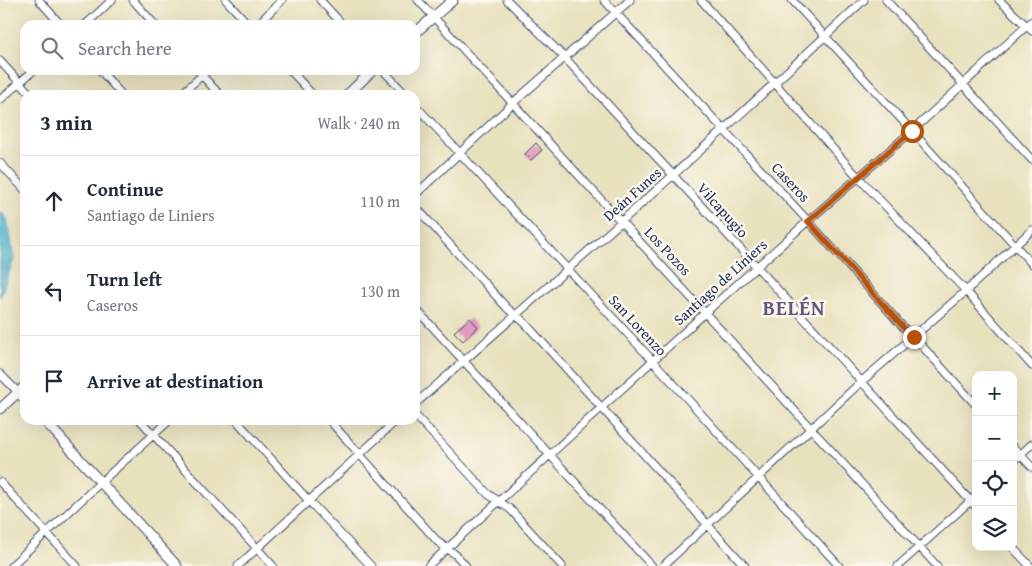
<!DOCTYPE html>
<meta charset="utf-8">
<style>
:root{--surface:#fff;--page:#f6f6f7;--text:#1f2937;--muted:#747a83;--line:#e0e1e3}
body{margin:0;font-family:"Gentium Book Plus",serif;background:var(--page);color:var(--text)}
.controls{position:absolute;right:15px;bottom:15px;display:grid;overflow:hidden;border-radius:10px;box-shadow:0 5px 20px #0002}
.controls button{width:45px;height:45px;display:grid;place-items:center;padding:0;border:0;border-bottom:1px solid var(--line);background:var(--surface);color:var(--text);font:25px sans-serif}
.stop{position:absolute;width:15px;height:15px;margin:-11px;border:4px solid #b45309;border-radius:50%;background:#fff}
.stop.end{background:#b45309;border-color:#fff;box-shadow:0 1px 5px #0008}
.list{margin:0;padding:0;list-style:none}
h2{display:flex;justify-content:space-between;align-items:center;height:65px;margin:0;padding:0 20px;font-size:21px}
h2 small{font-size:16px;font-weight:400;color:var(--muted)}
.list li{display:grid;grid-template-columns:32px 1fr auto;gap:15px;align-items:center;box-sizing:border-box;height:90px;padding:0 20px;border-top:1px solid var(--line)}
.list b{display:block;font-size:19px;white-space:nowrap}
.list p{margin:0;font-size:16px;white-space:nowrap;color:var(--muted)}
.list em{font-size:16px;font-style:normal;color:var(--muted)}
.icon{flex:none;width:28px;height:28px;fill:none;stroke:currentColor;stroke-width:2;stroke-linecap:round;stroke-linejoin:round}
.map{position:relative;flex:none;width:1032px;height:566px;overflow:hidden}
.search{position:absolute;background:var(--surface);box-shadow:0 5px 20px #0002;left:20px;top:20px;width:400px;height:55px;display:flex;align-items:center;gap:12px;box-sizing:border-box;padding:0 18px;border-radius:15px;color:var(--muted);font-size:19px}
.panel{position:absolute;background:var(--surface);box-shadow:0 5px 20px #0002;left:20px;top:90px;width:400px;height:335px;border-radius:15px}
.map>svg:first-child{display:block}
.water{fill:#4cb1cb;stroke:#347094}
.building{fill:#e298c0}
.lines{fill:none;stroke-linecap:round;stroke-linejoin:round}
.street-casing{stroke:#3a4a6c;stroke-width:9}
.secondary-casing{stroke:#3a4a6c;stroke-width:11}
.street{stroke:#fff;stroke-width:7}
.secondary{stroke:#fff;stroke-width:9}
.route{stroke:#b45309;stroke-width:6}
.labels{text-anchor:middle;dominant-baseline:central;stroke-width:5;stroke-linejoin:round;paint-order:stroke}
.street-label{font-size:15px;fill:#1b2f5e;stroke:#fbf7ec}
.district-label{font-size:20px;font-weight:bold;letter-spacing:1px;fill:#615480;stroke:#fbf7ec}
</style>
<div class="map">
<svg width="1032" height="566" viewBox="0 0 1032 566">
<rect width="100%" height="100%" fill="#fbf7ec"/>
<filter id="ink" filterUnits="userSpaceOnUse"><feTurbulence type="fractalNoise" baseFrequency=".02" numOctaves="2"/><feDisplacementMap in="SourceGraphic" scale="10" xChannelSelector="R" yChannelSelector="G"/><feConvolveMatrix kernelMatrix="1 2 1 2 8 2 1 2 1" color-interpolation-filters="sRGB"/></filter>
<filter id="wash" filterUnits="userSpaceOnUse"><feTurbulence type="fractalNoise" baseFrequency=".0096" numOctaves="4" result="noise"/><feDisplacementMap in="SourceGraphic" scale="20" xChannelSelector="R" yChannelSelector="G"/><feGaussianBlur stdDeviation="1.12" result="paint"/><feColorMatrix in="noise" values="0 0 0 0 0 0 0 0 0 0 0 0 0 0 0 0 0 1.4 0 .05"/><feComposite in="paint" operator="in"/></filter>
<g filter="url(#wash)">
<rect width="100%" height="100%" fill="#e8e1bd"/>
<!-- water -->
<path class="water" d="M0,211l7,7 7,41 -14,38z"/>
<g id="blocks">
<!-- building -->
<path class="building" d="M536,143l6,7 -11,10 -6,-6z
M470,318l8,9 -15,14 -9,-9z"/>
</g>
</g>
<g filter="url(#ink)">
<use href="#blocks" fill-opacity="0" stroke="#3a4a6c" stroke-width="1"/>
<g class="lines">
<!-- street casing -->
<g class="street-casing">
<path id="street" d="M39,0l22,25
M133,0l22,25
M226,0l23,25
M320,0l23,25
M418,0l519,566
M507,0l58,58 108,117 303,332
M604,0l204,221 96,107 17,17 55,60
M701,0l157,177 108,114 66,75
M792,0l120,131 120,133
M886,0l146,160
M999,0l33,31
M85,25l27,-25
M257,25l25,-25
M0,61l31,34
M100,70l22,25
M197,70l23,25
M290,70l23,25
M383,70l23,25
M180,95l28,-25
M0,100l34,-30
M415,105l238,256 186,205
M0,163l25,27
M415,195l98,-92 117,-103
M415,206l92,102 17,14 221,244
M415,308l237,258
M0,374l18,18
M415,404c151,-133 302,-266 449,-404
M415,415l73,79 22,15 52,57
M140,420l133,146
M236,420l73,81 62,65
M329,420l109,122 18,13 10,11
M1013,447l19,20
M1013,461l19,-17
M0,482l77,84
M1012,547l18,19
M11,566l90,-84 69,-62
M238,566l159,-146
M428,566l277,-253 103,-92 104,-90 120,-110
M663,566l198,-184 105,-91 66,-61
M898,566l78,-70"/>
</g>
<!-- secondary casing -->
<g class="secondary-casing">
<path id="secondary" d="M415,33l38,-33
M347,95l26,-25
M18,392l7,8
M0,409l25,-23
M44,420l133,146"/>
</g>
<!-- street -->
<use href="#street" class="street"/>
<!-- secondary -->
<use href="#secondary" class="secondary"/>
</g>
</g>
<g class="lines" filter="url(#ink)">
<!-- route -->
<path class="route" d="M912,131l-104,90 96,107 10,9"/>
</g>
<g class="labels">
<!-- street labels -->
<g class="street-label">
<text transform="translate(791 182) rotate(47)">Caseros</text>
<text transform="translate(632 194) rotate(-42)">Deán Funes</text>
<text transform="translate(723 210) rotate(48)">Vilcapugio</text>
<text transform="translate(668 251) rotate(47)">Los Pozos</text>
<text transform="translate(720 282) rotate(-42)">Santiago de Liniers</text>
<text transform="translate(638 325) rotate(47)">San Lorenzo</text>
</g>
<!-- district labels -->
<g class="district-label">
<text x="794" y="307">BELÉN</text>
</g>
</g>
</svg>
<div class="controls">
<button>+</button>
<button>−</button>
<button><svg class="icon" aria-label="locate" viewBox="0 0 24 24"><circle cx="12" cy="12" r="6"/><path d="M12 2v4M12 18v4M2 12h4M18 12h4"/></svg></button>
<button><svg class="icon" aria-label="layers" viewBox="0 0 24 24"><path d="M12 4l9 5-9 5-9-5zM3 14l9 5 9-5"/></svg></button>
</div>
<div class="stop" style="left:912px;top:131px"></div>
<div class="stop end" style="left:914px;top:337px"></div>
<div class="search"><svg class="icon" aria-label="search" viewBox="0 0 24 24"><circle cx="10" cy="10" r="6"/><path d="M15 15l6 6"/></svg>Search here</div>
<section class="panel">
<h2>3 min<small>Walk · 240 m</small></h2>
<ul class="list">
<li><svg class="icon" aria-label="ahead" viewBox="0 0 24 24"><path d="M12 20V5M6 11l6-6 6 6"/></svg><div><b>Continue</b><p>Santiago de Liniers</p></div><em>110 m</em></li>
<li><svg class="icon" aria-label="left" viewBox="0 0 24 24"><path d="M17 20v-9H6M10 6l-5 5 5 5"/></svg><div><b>Turn left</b><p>Caseros</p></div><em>130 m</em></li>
<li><svg class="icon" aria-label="arrive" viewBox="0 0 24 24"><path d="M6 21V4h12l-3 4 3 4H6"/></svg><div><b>Arrive at destination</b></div></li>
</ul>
</section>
</div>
